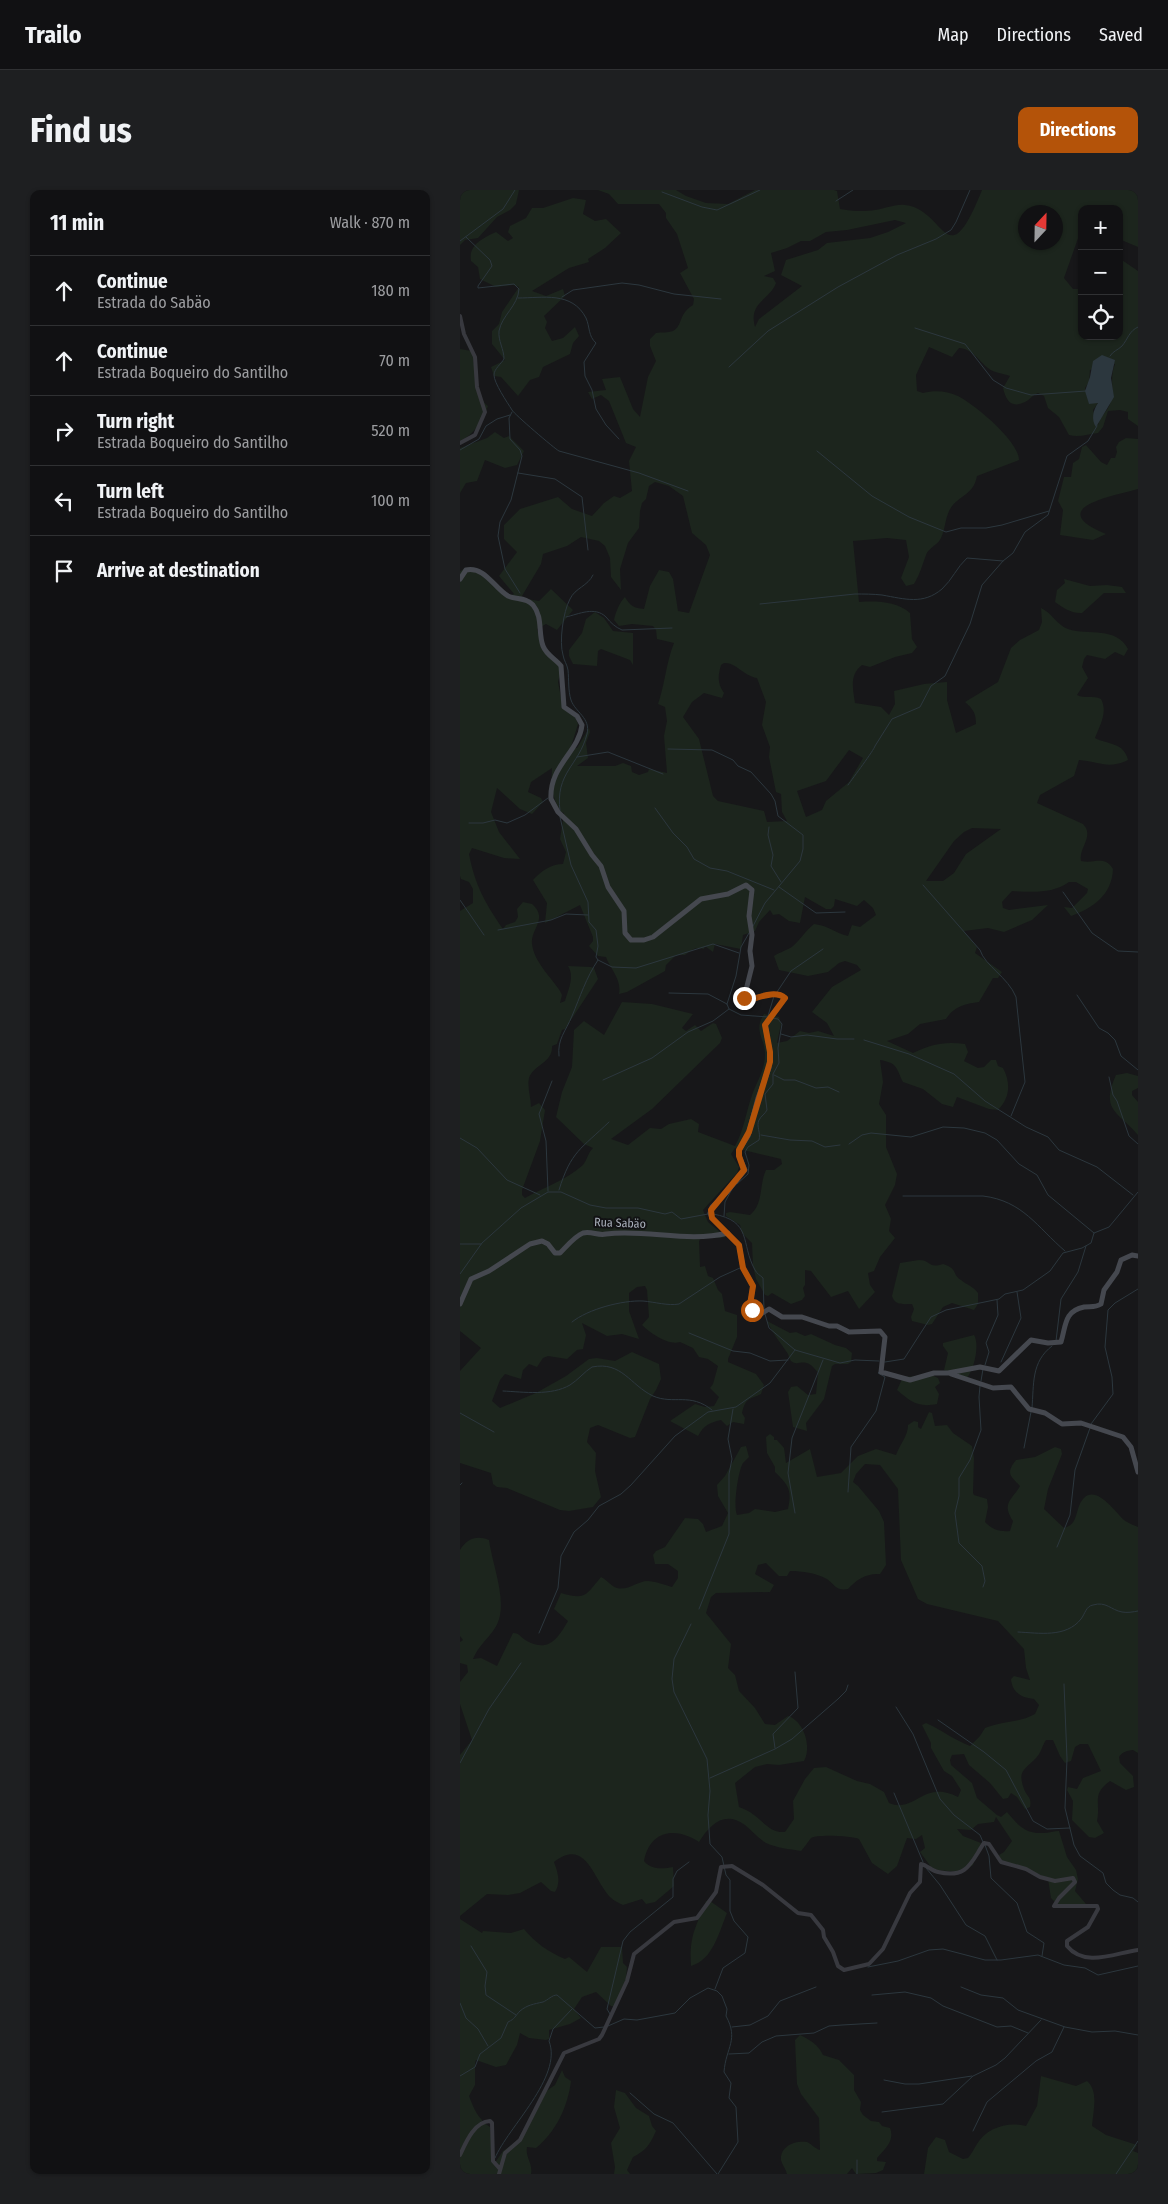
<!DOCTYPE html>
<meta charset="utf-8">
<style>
:root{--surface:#111113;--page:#1e1f21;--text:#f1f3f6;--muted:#9c9da0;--line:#303133;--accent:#b45309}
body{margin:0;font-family:"Fira Sans Condensed",sans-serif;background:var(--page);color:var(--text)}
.controls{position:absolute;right:15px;top:15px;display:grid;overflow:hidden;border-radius:10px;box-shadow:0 1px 4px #0004}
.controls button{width:45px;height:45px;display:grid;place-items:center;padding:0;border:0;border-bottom:1px solid var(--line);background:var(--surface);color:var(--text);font:25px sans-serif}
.compass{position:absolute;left:558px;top:15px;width:45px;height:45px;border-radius:50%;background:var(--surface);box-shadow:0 1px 4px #0004;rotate:22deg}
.stop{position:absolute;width:15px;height:15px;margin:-11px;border:4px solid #b45309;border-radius:50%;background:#fff}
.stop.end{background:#b45309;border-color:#fff;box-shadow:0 1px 5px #0008}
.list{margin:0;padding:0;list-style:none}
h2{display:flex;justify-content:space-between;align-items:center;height:65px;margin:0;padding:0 20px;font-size:21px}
h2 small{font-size:16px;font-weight:400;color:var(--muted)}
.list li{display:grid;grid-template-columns:32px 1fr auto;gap:15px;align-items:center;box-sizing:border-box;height:70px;padding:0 20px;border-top:1px solid var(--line)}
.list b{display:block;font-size:19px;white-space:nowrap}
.list p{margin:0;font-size:16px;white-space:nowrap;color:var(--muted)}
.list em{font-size:16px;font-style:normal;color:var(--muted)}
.icon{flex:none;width:28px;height:28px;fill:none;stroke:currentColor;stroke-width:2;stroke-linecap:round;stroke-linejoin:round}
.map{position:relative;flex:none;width:678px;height:1984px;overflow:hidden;border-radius:10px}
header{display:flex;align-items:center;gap:30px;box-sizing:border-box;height:70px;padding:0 25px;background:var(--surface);border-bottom:1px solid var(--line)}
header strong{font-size:24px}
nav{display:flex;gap:28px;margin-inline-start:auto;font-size:18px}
.intro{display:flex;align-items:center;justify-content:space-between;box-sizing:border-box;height:120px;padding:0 30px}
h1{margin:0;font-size:35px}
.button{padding:12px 22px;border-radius:10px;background:var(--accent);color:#fff;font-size:18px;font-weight:700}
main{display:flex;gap:30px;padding:0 30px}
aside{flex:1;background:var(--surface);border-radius:10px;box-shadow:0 1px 4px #0004}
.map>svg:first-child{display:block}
.green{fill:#1c251d;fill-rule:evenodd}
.water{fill:#2c373e}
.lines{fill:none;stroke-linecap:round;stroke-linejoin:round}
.stream{stroke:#2c373e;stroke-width:1}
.street{stroke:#38393f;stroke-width:4}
.secondary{stroke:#45484f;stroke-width:5}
.route{stroke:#b45309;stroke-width:6}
.labels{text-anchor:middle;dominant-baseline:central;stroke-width:4;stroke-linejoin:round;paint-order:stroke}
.street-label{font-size:12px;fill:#a8aeba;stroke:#121214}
</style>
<header>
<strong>Trailo</strong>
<nav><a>Map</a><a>Directions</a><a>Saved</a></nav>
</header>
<div class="intro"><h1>Find us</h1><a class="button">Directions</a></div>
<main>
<aside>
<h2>11 min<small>Walk · 870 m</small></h2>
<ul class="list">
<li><svg class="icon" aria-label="ahead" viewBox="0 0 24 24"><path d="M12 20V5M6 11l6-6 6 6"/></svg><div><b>Continue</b><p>Estrada do Sabäo</p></div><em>180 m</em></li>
<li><svg class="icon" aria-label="ahead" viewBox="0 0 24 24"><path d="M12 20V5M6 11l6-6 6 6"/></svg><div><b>Continue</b><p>Estrada Boqueiro do Santilho</p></div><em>70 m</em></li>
<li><svg class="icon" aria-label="right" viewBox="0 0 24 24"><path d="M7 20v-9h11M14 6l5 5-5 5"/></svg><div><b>Turn right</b><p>Estrada Boqueiro do Santilho</p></div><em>520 m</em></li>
<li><svg class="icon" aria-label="left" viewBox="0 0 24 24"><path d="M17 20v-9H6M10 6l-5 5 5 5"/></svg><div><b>Turn left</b><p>Estrada Boqueiro do Santilho</p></div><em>100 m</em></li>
<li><svg class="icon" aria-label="arrive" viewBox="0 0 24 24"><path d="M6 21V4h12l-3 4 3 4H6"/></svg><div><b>Arrive at destination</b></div></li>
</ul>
</aside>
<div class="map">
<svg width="678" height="1984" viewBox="0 0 678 1984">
<rect width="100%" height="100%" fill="#171719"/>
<!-- green -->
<path class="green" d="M0,0h59l-3,14 -6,6 -13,7 -19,21 -13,2 -5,5z
M138,0h78l10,6 20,7 22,1 27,-14h79l3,1 3,18c10,2 24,3 35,1 10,-1 19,-6 30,-5 41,4 41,75 77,-15h156v57l-19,-8v-30h-37v18l-18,51 9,11h5l4,-7v54h37v-78l19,13v155l-10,-7v-7l-8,-2 -12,1 -5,16 -5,6c-10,1 -19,5 -29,2l-10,-18 -11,-9 -4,-12 -6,-3c-6,2 -8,7 -13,9 -14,7 -19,-2 -22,-14l7,-12c-8,-3 -16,-3 -22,-8 -10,-8 -15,-19 -29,-20l-7,9 -23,-10 -13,28 1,16 6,2c12,-3 24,-2 35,3 16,8 61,45 61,64l-42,16c-4,21 -19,18 -28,35 -4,9 -4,18 -8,27 -3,7 -13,10 -15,17 -4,11 -6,19 -12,29l-8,2 -5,-8 8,-21 -3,-17 -19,-2 -34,3 6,61c18,-1 37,-1 51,11l2,26 5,8 -5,6 -17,4 -25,10 -8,-2c-13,10 -9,24 -7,38l26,4 8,8 6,-11 -1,-13 30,-7 23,-2v18l9,33 20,-9c0,-11 -3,-15 -11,-22l33,-20 13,-34 9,-8 19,-10 3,-8 -1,-14c11,5 16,17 27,21 21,7 48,-3 60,20l-4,7 -9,-4 -10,7 -18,-4 -3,4 -2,8 6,11 -11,17c8,4 16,0 24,4 7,13 -1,26 -6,39 13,7 29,4 33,22 -20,10 -30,1 -49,0l-5,16 -34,19 -3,8 46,21c12,12 -5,24 -2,37 14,3 23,-6 32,8 -1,26 -20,39 -42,47l-7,-9 8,1 15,-15 1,-4 -12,-7h-7c-17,12 -37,10 -57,9l-10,11 1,6 6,2 39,-5 -16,15 -28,12 -16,-4 -24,3 13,16 -2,6 27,19 -4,6h-5l-14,24c-14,2 -25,4 -33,17l-26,5 -12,10 -21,7 26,12c18,-9 32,-12 52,-9l3,8 -4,9 14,7 6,-1 7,-7h5l2,6 5,2c8,15 7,30 -5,42l-9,-1 -32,-12 -4,10 -11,-3 -19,-15 -20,-7c-7,-14 -5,-19 -23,-22l3,22 -4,22 7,11v32l11,27 -2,11 -10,20 6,14 -2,12 6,7 -15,19 -6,14 -6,2 2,12 5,7 -16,17 -11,-18 -17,6 -20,-26 -6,-1v15l-2,3 2,8 -3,4 -11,4 -19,-11 -4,3 -3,-1 -9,-16 -3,-13 -1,-23 -10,-10 -2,-8 -14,-9v-3l4,-1 20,3c14,-11 9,-31 16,-45h8l8,-6 -1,-5 -46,-11 -4,6 8,13 -2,6 -34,37 5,12 18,15 -6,1 -18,-1 -3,4 1,26 5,-1 3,10 5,2 5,12 4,4 3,17 12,4v22l-9,22v3l28,12 8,11 -3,9c-12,6 -15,3 -19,19l3,5 -1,6 -11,-2 -6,4 -6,-6c-12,3 -17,5 -23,16l-28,-15 25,-17 10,3 9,-1 5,-9 -9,-9 3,-4 5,-18 -10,-7 -9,-2 -6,-9 -13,-6c-11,4 -30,-9 -38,-17l7,-8 -2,-27 -2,-4 -8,1 -8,6v18l10,28 -17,-5 -15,2 -25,-13 4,12 -3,14 -6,1 -10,9 -19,-3 -5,2 -6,9 -8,-3 -6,6 -2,9 -16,-5 -5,6 -8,21 8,7 36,-15 30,-17 23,-17 8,-1 18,3 17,-9 27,12 2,15 -5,11 -6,9 -15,38 -5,1 -32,-13 -8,3 -3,14 9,11 -1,18 6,26 -8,10 -24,4 -9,-1 -53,-22 -10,-1 -4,-3 -2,-11 -31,-10v-92l21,-23 -21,-17v-420l13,-8v-14l-4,-7 -8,-3 -1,-3v-305l8,-4 10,5 31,24 5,-2 -15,-18 18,-24 -13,-13v-14l16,-16 38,-12 14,12 20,7 12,-13 10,-7 6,2 12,-7 -3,-30 7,-14 -10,-4 -17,-42 -8,-6 -9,4 -4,-7 18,-2 -4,-11 18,-2 13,32 7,8 8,-40 8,-16 -6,-15v-7l6,-6c5,-1 12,0 17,-2 10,-5 5,-17 20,-26l1,-6 -14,-26 8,-5 -11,-34 -11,-16v-5l-7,-9h-41l-9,-10zM566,22h30v30h-30zM435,30l11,3 -18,9 -18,6 -43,5 -9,7 -32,10 -5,15 21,11 -43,33 -4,8c-7,-25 15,-27 21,-44l-3,-5 -9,-2 11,-5 -4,-18 16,-5 14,-7h9l16,-9 21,-2zM655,174c-6,14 0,26 -5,40 -3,8 -10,12 -12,21l-5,-15 5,-7h-9l-4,-15 4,-6 1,-12zM195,292l14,4 14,10 9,37 14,12 4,10 -21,58 -11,-2 -5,-32 -4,-7 -10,-2 -9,16 -6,23c-10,-1 -14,-3 -19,-12 -5,4 -10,17 -11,23l5,6 13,-2 21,2 3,4 1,9 17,4c-8,20 -9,41 -16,61l7,3 2,14 -3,15 3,37 -18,-4 -1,3 -9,3 -7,-3 -1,-6 -8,-3 -8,3h-38l11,-8 -2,-15 4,-11 -1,-4 -12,20 -6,-1 7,-23 -3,-9 -13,-12 -4,-21 4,-15 -18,-15 -7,-23 9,-5 11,6 16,-20 -22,-21 -12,12 -17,-3v-2l19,-32 2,-10 24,-8 14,-9 18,4 6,5 5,12 1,19 10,13 -1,-21 8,-26 11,-15 1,-17 2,-8 4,-4 3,-13zM264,473c12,-1 18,12 33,15l9,24 -4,23 8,22 -1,10 7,35 5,2 1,18 5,9 -20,1 -3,-11 -46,-10 -5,-5 -14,-57 -16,-22 9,-15 12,-9 18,5 2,-5c-7,-10 -6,-17 -3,-28zM389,560l14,8 -14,24 -23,19 -4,9 -16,7 -9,-26 29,-10zM92,578c-1,19 -1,27 9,44l3,1 -4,26 6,13 -3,12c-12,0 -22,7 -30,16l14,23 -2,20 35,-18 13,32v4l-4,5 9,10 8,1c4,12 16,22 13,37l8,-2 38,-21 1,-6 10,-10h9c7,-5 10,-9 19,-6l1,-3 8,6 2,-8 26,5 2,-14 12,-4 4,-9 11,-12 3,5 6,-1 10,7 11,2 5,-26 21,12h5l3,-3 1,-7 22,7 7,-6 9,8 3,7 -16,12 -8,-2 -4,11c-13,-3 -18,-10 -34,-12 -8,6 -13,15 -21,22 -5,4 -13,6 -19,10l5,14 29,6 20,-4 11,-9 6,-2 12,4 4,5 -29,17 -20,25 15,11 7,13 -16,-5 -9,2 -9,-2 -13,10 -10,2 4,-19 -2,-7 -15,-3c-11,17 1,24 1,40 0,16 -8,27 -13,41 -6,17 -8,35 -17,51l-37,-14 1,-8 -8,-5 -22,5 -8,5 -11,-1 -22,17 -17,-6 41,-30 68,-66 2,-5 -6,-14 -3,-1 -12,8 -6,-6 -9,6 -4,-3 11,-14 -41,-10 -30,-2 -18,33 -20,-14 -10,9 -2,37 -10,25 -6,25 28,27 9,4c-5,5 -6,12 -10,17 -17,15 -38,22 -58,33l-3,-3v-5l18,-49 5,-31 -6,-7 -8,4c0,-9 -4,-20 -2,-29 5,-14 24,-15 23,-32l5,-2 5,-14 3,-1 33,-50 -4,-11 -3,-1 -23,-1c7,11 0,24 -3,35l-5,2 2,-8 -2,-4c-9,-14 -26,-29 -28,-47 -2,-15 17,-25 0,-40l-9,-2 -6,7 1,8 -3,5 -9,3 -3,4c-18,-26 -28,-44 -34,-75l3,-6 32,10 16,1 -21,-27 -8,-20 6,-24 23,21 12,5 11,-12 -2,-4 -13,-6 3,-10zM512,638l29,1 -35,25 -12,19 -11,8h-17l28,-40 10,-9z
M113,8l13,2 -3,14 12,7 11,-2 15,14 -16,15 -17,11 1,3 -20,6 -37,23 14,5 17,-7 2,7 -21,20 3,6 -2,6 7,13 11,-3 12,-11 4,9 -6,7 -3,11 -27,13 -4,10 -9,3 -12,16 -17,-19 -7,-1 -3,-9 14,-7 -13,-16v-13l7,-7 3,-12 17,-25 -6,-2 -17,2 -16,-8 -2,-12 -7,-6c-3,-16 12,-23 25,-29l12,9 5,-3 -5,-6 2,-6 16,-8 6,-10h11z
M0,159l12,2c3,15 4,47 16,55 -5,14 -14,29 -28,35z
M35,242l9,6 5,-2 15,15 -7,14 -12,3 -20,-8 -8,21 -11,2 -6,10v-45l27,-10z
M666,248l12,1v50c-25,7 -95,19 -32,45l-13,6 -33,-5 3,-25 -5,-9 6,-24h7l2,-14 6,-4 3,-12 4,-2 15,17 6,3 4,-7h4l2,-6 -1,-5 3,-5z
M604,389l26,7 17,-1 15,2 4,6h-22l-22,20c-9,1 -19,-5 -27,-11l2,-12 8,-7z
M135,422l9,6 9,13 20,2v32l-3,-5 -29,-11 -3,2 -1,15 -24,-2 -4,-8v-6l13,-17 4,-14z
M667,883l11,3v12l-6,3v4l6,7v33c-20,-24 -38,-24 -22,-60z
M459,1070c12,0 9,9 24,4 16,5 8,10 18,16 6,5 12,6 17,13v11l-4,6 -22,-7 -9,4 -11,17 -4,1 -16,-4 -1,-4 3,-8 -2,-5c-8,0 -17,2 -20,-8l8,-33z
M307,1131l23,12 6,-1 9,4 6,-2 24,11 11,3 6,5 -1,9 -3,2h-13l-3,2 -8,33 -18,24 1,8 -14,-4 -5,-35 3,-5 6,-1 11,9 8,-1 2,-21c-13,-19 -19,-5 -27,-12 -2,-2 -2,-5 -3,-7 -8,-12 -15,-20 -21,-33z
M514,1145c6,10 0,34 -7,43l-23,-8 4,-17 -5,-7v-3z
M472,1185l6,3 2,5 -5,4 4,7 -2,10c-19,4 -27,-3 -40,-14l6,-13z
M469,1222l3,1 3,13 12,-1 6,8 19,13 2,12 -1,35 1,2 13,4 1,8 -3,15c7,7 14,10 25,9l3,-10c-12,-18 -1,-21 7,-35 -9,-10 -15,-12 -4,-26l19,-3 20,-10 6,2 1,5 -14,35 -4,20 20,19c16,-4 10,-20 20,-30 13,-13 32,15 40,22 4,3 9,5 14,7v226l-5,-3c-6,1 -10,1 -14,7l1,6 13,13 1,11 -8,3 -16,-9c-19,14 -9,21 -13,40l7,12 -9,5 -6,-1 -17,-17 1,-19 -6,-11 1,-3 9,2 6,-11 18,-7 -13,-27h-8l-5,3 -4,14 -6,2 -5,-7 -7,-16h-7c-4,6 -5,13 -10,18 -11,12 -19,12 -12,31 3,8 8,8 6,18l-5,2 -8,-12 -6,-4 -3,5 -5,1 -13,-16 -21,-18 -5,-11 -12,1 -2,5 1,5 21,18 5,15 20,17 4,2 6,-5c11,13 18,22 36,21 6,0 11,-2 16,-2l8,26 9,13 2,9 -3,12 11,13h-29l-6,-6 -3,-19 -19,-9 -27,-7 -3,-8 5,-3 8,-11 -16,-24 -2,5 -16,2 -7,6 -14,-1 6,7 18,7 -8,22 -7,5 -9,2 -20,-2 -6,-3 -11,-15 5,-4 -3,-13 -6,4 -9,-1 -10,28 -9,8 -16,-11 -13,-24c-6,-3 -42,-5 -48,-1 -3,4 -7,10 -10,13 -12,-2 -24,-3 -35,-8 -7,-4 -14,-12 -21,-18 -20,-15 -35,-1 -46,17 -25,-16 -49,-11 -55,19 7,9 19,8 29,6l1,19 -19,16 -9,2 -4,-5 -19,6c-4,-2 -9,-4 -13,-8 -17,-18 -24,-60 -56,-35 4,11 7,20 1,30l-4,-1 -10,-9 -21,11 -12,2 -21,-1 -27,22v-161l12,-15 -12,-36v-22l8,-10 -1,-7 -7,-2v-21l3,-2 -3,-4v-86c7,-11 16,-15 29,-10 3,25 21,65 6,88 -7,11 -17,18 -22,31l8,-1 16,8 16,-33c7,0 8,5 14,8 22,12 31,-3 41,-20l-14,-12 7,-16c25,7 24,3 40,-16 6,3 11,10 16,11 11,3 20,-7 31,-7 5,0 18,4 24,6l6,-9v-7l-10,-7h-13l-2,-9 3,-4 9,-4 20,-29 13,1 5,5 3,8 16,-6 6,-13 -10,-17 -1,-11 8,-9 16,-29 5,-1 3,11c-2,2 -4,4 -6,6 -5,8 -10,44 -6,52l12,-2 6,-4 20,3 13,-3c4,-19 1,-23 -13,-37v-5l-8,-14 -1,-16 4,-3 4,3v3h3l7,8 2,15 24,-14 7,28 24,-4 17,-17 18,-7 20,6c4,-11 12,-19 12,-30l6,-4 4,1v5l3,2zM405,1274l15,1 18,24 3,71 17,39 9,5 71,17 26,28 2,19 4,12 -16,-4 -3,3c1,13 10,19 23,20l5,6 -4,9c-16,9 -33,7 -50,14l-5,8 -10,10c-16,-6 -28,-16 -44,-23l-4,2 9,18v5l13,23 8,5 9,14 -3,7c-35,-18 -43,17 -69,6l-5,-11 -14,-8 -13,-3 -31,-14 -12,1 -9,11 -12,22 1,18 -9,13c-15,1 -21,-10 -31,-17 -5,-4 -10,-6 -15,-8l-4,-24 20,-16 12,-3 12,1 25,-4c8,-14 0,-40 -16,-45l-13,9 -10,-1 -10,-16 -16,-17 -4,-16 -7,-7 3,-24 -25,-31 5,-16 5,-4 54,-1 4,-7 -19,-11 3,-9 8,-2 13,13h8l3,-5c12,0 26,2 37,8 8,6 9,12 21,10 8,-9 18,-16 32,-15l6,-9 -2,-43 -5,-11 -21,-25 -5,-4 3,-8z
M246,1711h4l17,12c-8,19 -14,47 -36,53 -2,-31 5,-38 15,-65z
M0,1729l22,14 1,-2 28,2 13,-4c10,13 26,24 41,30l4,-2 18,15 14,-25h21l1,16 4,4 -1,12 -11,28 -4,-1 -15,-14 -14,5 -8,12 7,9 -11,6 -21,6v9l-3,1 -17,-2 -9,-5 -3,12 -11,20 -10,2 -20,-7 -1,3v22l-6,11c5,13 9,23 21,31l4,37 9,-13 20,-14 22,-45 10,-7 7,-15 3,7 6,4c-3,25 -15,51 -35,67l-9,-1c-2,10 6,16 4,27h-71z
M340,1845c10,5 18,9 23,20l16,5 15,15v15l7,12 -1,8 3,5 8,6 8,1 3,4 8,2c5,13 -5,21 -13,30v3l9,1 -3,8 -7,3 -20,1 -4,-6 -5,6h-60c-1,-5 -5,-9 -6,-14 -1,-14 14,-20 26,-18 5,2 8,7 13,8l-1,-32 -18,-24 -4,-10 -2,-44z
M581,1886l35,10 11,-5c12,10 6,31 5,45l14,9 31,10 -4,6 5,2v21h-214l4,-26 8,-11 9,3 4,12 14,7 5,-1c4,-5 6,-9 9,-14 9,-16 31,-23 49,-18l11,-20z
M156,1900l9,3 11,15 13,8 3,10 4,5c-6,13 -9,19 -23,26l-6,13 3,4h-16l1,-7 -4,-24 9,-15 -6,-21z"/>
<!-- water -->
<path class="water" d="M642,165l13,5 -4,18 3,19 -18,30c-5,-7 -3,-17 2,-24l-9,1 -4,-13 5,-14 3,-16z"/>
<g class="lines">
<!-- stream -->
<path class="stream" d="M202,2l40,15 15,3 43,-20
M376,11l17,-11
M6,47l24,23 2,6 -14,20v2l36,-4 5,5c-1,17 -17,26 -20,42 -1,10 5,18 5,28 -3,5 -10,10 -10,16 0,8 13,27 18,35 2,4 43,39 47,41l80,22 49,18
M0,51l43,-32 12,-19
M102,107l11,-7 49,-7 17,2 35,9 47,5
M58,108c25,0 54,-7 68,20 4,9 2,18 10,25l-12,19 1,14 7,14 4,19 10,16 13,14
M455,138l50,16 28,36 13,8 25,7 55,-4
M650,166c3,-5 8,-6 12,-10 6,-7 7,-15 16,-19
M269,177l39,-36 70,-44 59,-32 39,-16 15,-9 5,-8 14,-32
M52,222l-3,6 1,21 10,11 2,6 -11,44 -11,22 -2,14 7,33 15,24
M0,260l19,-11 7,-13 11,-7 13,-4
M357,261l55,45 37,21 37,15 15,-4h25l16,-3 47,-14
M58,283l37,6 27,18 6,53
M300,414l95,-10c9,0 18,0 27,1 23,4 41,10 60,-6 10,-9 15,-22 25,-31l36,3
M106,427c13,-3 29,-11 40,0 5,6 9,10 16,13l50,-2
M208,559l44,1 21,10 5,6 13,6 20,22 4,7 3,15 25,19v14l-3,12 -35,42 -13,25
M117,567l31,-5 55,22
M388,595c5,-7 26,-35 27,-39l17,-27 28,-12 11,-21 14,-10 25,-52 12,-39 21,-24 10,-8 12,-21 23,-17 19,-59 21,-15 9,-15
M195,618l18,25 14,14 7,12 16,9 17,3 47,19
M100,621c-5,-39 19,-45 27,-77 4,-16 -12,-22 -16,-34 -3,-9 -2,-21 -3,-30 -1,-6 -4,-9 -5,-15 -4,-13 0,-43 7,-56 5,-11 18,-13 23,-24
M9,633h14l12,-3 12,3 18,-8 23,-17
M309,637l-1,8 5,20 -2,11 10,16
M463,695l57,65c5,16 28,27 36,47l9,85 -14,34
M319,697l37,26 29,-1
M603,702l29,41 26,18 20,1
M0,710l24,35
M38,740l53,-10 15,-6 22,1
M138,770l14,7 24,1 77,-24 26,9
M317,802l14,-21 32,-22
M209,803l39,1 19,10 2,5 12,6 27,2
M617,805l22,33 9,5 7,7 6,16 17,14
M267,814l9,-28 5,-29 8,-14
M308,826l6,-20
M321,844l10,3 16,-2 30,4h17
M404,850l45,14 45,20 31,27 41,26 22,10 11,13 38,17 36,28
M99,866c-2,-17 7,-25 13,-40 8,-19 14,-38 26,-56l-2,-3 2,-11 -2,-16 -7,-8 -1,-20 -17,-37 -11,-48
M314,885l10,5h11l21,8 12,-1 11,5
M649,887l4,18 4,6 12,35 9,8
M143,890l49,-22 36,-26 25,-11 16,-12
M301,945l29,5 22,1 13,6 15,-2
M0,948l17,10 30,32 33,15
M389,954l13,-9 9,-2 40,4 32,-10 21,1 21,5 12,7 22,24 18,11 11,20 46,38
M277,994l11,-10 1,-9 -4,-13 3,-5 11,-7c2,-7 -3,-14 0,-20 2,-4 6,-6 8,-10l-2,-16 8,-10v-10l6,-11 -1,-15 4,-24 -4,-5 -6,-1
M99,1000c12,-39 22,-41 50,-68
M88,1001l-2,-50 -7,-27 13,-33
M443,1006h80c40,5 54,31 82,55
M253,1024c40,7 27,29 42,56 2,4 5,5 8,8l1,32
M264,1026l1,-14 7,-13
M0,1054h21
M0,1084l22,-31 39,-35 27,-16h13l29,13 16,3h32l27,6 7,-2 9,7 27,-5
M305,1124l4,14 26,22 45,13 15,-3 24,1
M112,1132c16,-13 51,-22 71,-21 12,1 25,5 36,3l41,-27 20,-9
M229,1143l44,18 17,2 20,8 18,-1
M596,1151l5,-42 17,-27 8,-26
M425,1172l19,-3 27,-42 15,-7 53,-11 6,-5 18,-4 27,-19 13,-18 19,-5 9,-5 3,-10 15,-6 29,-35
M541,1172l20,-44 -4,-26
M525,1175l4,-13 -3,-9 12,-28 -1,-15
M521,1191l2,-12
M520,1196l-1,11 2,33 -11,30 -11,18v18l-4,17 4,30 23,23 3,15 -2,6
M43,1201c21,1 48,5 67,-6 8,-5 14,-13 22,-18 30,-6 38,18 61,29 21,9 37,-4 59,14
M572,1218c2,-24 -1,-46 20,-62
M0,1223l34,19
M631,1234l22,-30 -1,-17 -7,-30 3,-37 7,-7 23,-14
M564,1258l7,-36
M0,1295l2,-2
M388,1302l3,-45 25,-36 9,-34 -7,-4 1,-1
M335,1323l-7,-40 4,-35 31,-78
M597,1357l13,-32 5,-45 15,-42
M239,1419l30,-75v-60l3,-15 -4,-20 5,-30
M231,1434l-17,35 -2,20 2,13 33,67 3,32 -2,24 2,29 12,13 4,18 4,5v31l4,10 14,16 -3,16 -22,15 -8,21
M558,1442c21,1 48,6 63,-13 4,-5 5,-13 12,-14 13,-4 18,5 29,7 5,1 11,0 16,-1
M79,1443l19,-45 3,-32 13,-24 14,-12 11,-14 22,-12 10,-9 44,-49 33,-24 28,-5 34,-24 25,-33
M604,1494l3,75 -2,49 9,37 6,11 23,17 3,10 7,7 7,5 13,3 5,4
M436,1517l17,27 27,65 14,16 26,20 3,7
M478,1530l46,32 22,18 27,51 14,8 23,-1
M315,1558l-2,-14 25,-26 -3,-36
M0,1573l29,-54 32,-46
M250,1588l65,-29 17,-10 46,-40 8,-8 2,-6
M434,1603l29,69
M525,1655l4,11 2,22 26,25 10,29 17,11 -2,13
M466,1678l14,17 26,40 19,11 12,24
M11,1756l16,26 -2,14 1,9 30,20
M408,1777l30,-6 31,-11 14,-1 42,11h16l37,-5 26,10 21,3 13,7 40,-9
M501,1797l20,8 22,3 15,12 47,17 27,5 23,-1 23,4
M412,1805l33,-3 26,6 12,8 54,21 14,-1 17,7
M0,1813l6,15 12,11 10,17
M150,1824l-3,-5 16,-68 7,-9 43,-35v-18l4,-8 12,-9
M148,1836l16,-7 13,1 38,-7 15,-15 18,-10 9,3 5,5 5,13 -1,7c13,24 0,31 -2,56l7,11 -2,15 7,9 2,35 -20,32
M272,1837l18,-2 18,-9 12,-15 36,-14
M269,1864l20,-1 13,-11 14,-6 38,-3 15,-7 13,-1 35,-2
M0,1886l15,-9 5,-13 21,-16 7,-16c7,-3 7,-6 12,-11 7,-6 14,-7 23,-9 5,-2 9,-7 14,-7l38,33 9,-1
M424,1890l21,4h14l53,-8
M170,1903l24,21 19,9 44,51
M422,1922l61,-8 30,-28 23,-11 9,-7 36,-38
M513,1941l14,-29 49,-41 16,-9 12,-25
M35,1968c13,-31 68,-81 54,-117l4,-12 19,-20
M397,1970v14
M656,1984l22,-33"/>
<!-- street -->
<path class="street" d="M0,126l4,18 11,23 2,30 8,25 -10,23 -15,8
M0,1965c6,-13 14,-33 30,-34l2,2 1,38 7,8
M39,1984l6,-21 15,-13 44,-87 35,-14 3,-4 25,-54 7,-27 40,-32 23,-4 19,-26 5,-25 11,-1 31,19 35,28 13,2 12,15 1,7 9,15 5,14 6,4 25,-6 14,-15 27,-56 10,-11 1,-18c6,1 11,7 17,8 30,7 33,-10 46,-29l5,1 12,18 25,7 14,8 15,4 18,-3 2,4 -16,16 -5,8h43l1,3 -10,18 -21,14v5c18,22 48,7 71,4"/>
<!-- secondary -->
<path class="secondary" d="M0,389l6,-9c19,-4 28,18 42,26 8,4 18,1 25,9 10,12 5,28 10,41 4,10 13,13 18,20l3,41 13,9 5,9c-3,27 -33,41 -31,74l7,13 18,17 16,26 9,11 7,21 16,24 1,22 6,7h13l9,-3 48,-38 27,-5 18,-9 6,5 -3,26 3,19 -2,16 2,15 -8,32 5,2c11,-3 26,-10 36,-2l-20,27 5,27 -1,16 -11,30 -10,38 -9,14v6l6,14 -18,22 -15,15 -2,6 2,5 27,27 4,23 10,18 -3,19 4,7 7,2 8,-5 13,8h20l27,9h8l12,6 31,-1 5,6 -4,35 29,8 24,-7h14l32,-6 19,4 32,-31 17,3 13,-1c5,-16 3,-31 23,-35 6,-1 11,1 17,-3l3,-14 13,-18 4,-12 11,-5 6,1
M0,1114l11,-25 18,-8 41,-27 12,-3 6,3 7,9h5c7,-7 15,-17 23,-20 9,-2 15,3 23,1 41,-5 81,9 122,-1
M491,1184l42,14 18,-1 18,22 16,4 17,11 19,-1 42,14 8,10 7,25"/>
</g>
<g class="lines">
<!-- route -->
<path class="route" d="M284,808l5,2c11,-3 27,-10 36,-2l-20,27 5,27v10l-21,70 -10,18v6l5,14 -33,40 1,8 27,27 4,23 10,18 -3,19 2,5"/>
</g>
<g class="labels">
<!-- street labels -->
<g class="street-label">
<text transform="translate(160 1033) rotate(2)">Rua Sabäo</text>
</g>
</g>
</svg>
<div class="controls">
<button>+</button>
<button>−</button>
<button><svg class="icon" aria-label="locate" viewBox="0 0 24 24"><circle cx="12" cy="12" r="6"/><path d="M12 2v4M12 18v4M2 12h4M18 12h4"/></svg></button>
</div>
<svg class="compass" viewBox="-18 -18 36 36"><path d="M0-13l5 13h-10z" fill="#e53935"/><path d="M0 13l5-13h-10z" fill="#9c9da0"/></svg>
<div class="stop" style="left:292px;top:1120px"></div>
<div class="stop end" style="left:284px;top:808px"></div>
</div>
</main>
